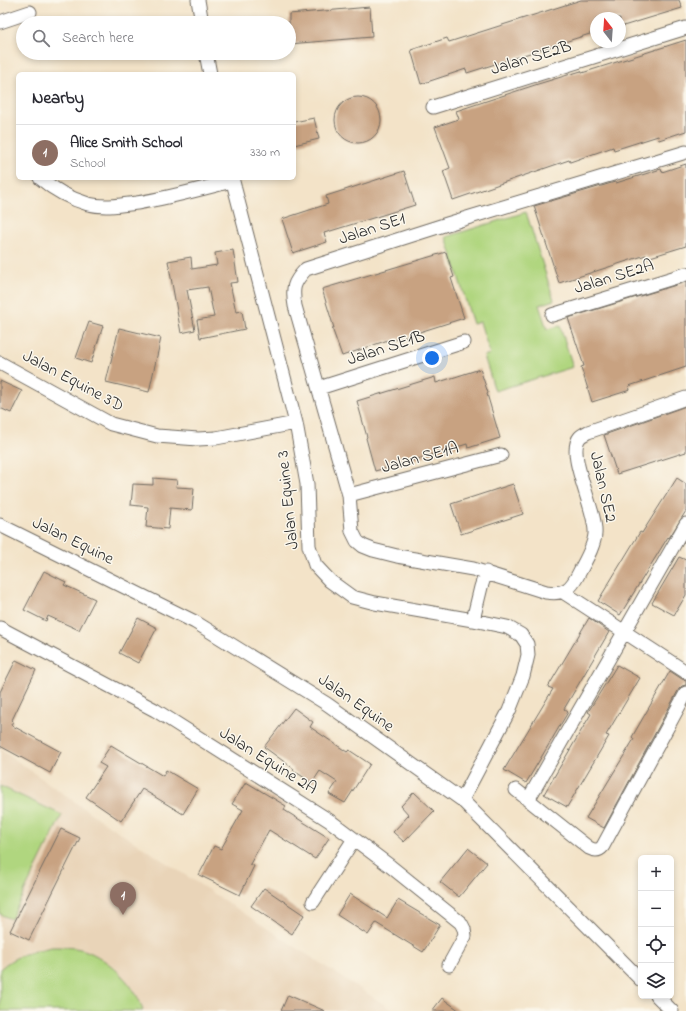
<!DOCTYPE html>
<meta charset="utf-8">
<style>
:root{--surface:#fff;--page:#f7f7f7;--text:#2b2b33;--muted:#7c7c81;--line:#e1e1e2;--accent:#7c3aed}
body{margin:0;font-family:"Indie Flower",sans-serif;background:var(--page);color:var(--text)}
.controls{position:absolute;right:12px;bottom:12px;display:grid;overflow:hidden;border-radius:6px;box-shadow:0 2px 6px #0003}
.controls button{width:36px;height:36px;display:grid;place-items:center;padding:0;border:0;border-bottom:1px solid var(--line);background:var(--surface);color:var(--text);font:20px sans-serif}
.compass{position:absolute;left:590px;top:12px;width:36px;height:36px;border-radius:50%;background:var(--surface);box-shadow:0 2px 6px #0003;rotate:343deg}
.you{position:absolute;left:432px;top:358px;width:14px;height:14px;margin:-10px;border:3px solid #fff;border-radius:50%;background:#1a73e8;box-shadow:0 0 0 6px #1a73e833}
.badge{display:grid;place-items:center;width:26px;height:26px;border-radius:50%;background:var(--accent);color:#fff;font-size:13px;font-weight:700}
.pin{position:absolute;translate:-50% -33px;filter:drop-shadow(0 1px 2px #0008)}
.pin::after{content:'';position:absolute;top:21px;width:14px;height:12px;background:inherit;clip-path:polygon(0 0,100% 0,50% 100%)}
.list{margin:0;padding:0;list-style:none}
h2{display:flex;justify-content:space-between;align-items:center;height:52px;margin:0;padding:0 16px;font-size:17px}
h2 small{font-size:13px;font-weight:400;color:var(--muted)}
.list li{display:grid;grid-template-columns:26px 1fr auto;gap:12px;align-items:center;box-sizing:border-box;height:56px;padding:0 16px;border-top:1px solid var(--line)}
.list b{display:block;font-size:15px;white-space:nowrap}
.list p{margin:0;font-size:13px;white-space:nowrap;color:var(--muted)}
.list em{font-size:13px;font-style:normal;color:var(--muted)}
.icon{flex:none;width:22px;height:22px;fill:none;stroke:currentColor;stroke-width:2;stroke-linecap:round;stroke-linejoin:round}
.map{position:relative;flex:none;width:686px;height:1011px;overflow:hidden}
.search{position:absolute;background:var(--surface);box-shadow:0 2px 6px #0003;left:16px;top:16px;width:280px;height:44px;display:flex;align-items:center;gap:10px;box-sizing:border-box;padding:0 14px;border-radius:22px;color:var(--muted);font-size:15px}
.panel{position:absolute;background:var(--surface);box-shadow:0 2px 6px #0003;left:16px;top:72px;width:280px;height:108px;border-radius:6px}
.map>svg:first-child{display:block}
.built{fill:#e9d4b8}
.green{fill:#b0d67f;stroke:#6e8055}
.building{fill:#c8a281}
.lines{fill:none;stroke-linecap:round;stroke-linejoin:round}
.minor-casing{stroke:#716b62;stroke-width:15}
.minor{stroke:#fff;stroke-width:13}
.labels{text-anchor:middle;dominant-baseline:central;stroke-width:3;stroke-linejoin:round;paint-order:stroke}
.street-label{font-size:17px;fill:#2b2b2b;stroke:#fbf7ec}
</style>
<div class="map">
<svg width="686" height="1011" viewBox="0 0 686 1011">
<rect width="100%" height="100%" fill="#fbf7ec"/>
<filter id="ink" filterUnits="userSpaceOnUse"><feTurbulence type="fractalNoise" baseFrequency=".025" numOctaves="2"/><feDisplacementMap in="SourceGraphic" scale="8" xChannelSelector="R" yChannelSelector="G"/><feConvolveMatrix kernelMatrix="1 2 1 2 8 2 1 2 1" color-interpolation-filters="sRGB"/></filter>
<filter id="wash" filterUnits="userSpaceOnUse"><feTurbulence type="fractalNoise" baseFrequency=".012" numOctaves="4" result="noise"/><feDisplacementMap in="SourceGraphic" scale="16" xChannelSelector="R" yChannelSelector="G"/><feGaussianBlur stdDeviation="0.9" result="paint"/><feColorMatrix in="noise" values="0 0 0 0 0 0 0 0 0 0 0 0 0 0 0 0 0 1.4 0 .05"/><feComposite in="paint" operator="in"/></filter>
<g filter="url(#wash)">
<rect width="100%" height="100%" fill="#f3e3c8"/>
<!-- built -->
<path class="built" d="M0,749l99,70 295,192h-394z"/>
<!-- green -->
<path class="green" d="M526,212l28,88 -15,5 8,24 13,-3 13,41 -78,24 -11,-35 6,-2 -10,-32 -7,2 -27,-87z
M0,786l62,29 -51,104 -11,-5z
M52,947c13,0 26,0 37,5 23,10 48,35 54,59h-143v-42c15,-14 33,-18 52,-22z"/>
<g id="blocks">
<!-- building -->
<path class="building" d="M581,0h98l3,8 -62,19v-9h-24v14l-129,41 -1,-4 -45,15 -10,-34 36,-12 2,4z
M370,7l2,30 -83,7v-30z
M686,40v91l-27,9 -1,-4 -44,14 -1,-3 -43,15 -1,-2 -116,40 -10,-29 7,-3 -15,-41 24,-8 -3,-8 82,-27 43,-13 1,2z
M335 120a23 23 0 1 1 46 0a23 23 0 1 1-46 0Z
M314,118l5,21 -25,6v-23z
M686,164v82l-39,12 -1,-3 -87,28 -25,-77 81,-24 1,1 45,-14 1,3z
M404,171l11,34 -91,28 3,9 -34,11 -11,-34 46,-15 -2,-8z
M233,250l5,32 -8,1 6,29 6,-1 3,18 -45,9 -3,-18 17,-3 -6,-30 -21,3 8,40 -14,3 -13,-72 23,-4 1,12 25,-4 -2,-12z
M446,252l8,25 -3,1 13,40 -76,24v-2l-46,16 -10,-28h2l-12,-39z
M686,282v85l-57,19 1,4 -38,12 -11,-35 3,-1 -16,-48z
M89,322l14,4 -12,37 -15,-5z
M119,328l42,10 -12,54 -43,-10z
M480,369l8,24 -1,1 13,44 -32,10 -1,-4 -56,17 -36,10 -9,-33 1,-1 -10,-36 78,-24 1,6z
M0,381l22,10 -11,22 -11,-5z
M686,406v46l-69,22 -13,-39z
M153,478l24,2 -1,7 18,1 -2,22 -22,-2 -2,21 -22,-2 2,-20 -17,-2 2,-21 20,1z
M677,478l9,6v27l-17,27 -1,-1 -48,78 -22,-14 42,-69 2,1z
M513,484l10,30 -62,20 -10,-30z
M679,557l7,3v35l-12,20 -22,-12z
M44,571l22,11 -2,3 31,14 -16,31 -31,-14 -2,5 -22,-11z
M138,618l19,10 -19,35 -19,-10z
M589,618l20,14 -45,77 4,3 -42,71 -22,-13 49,-81 -5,-2z
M16,660l20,10 -24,50 1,1 -2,4 50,27 -11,21 -50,-27v-54z
M617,665l23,13 -34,57 3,1 -42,71 -23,-13 47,-80 -3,-2z
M670,671l12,8 4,1v5l-4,1 -3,3 -75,139 -18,-10 48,-79 -2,-2z
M294,708l19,14 -3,5 37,25 2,-2 21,14 -25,39 -16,-9 8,-12 -17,-11 -8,12 -19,-13 1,-1 -30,-22z
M111,745l52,31 3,-6 32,19 -15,25 -41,-25 -21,32 -35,-24 20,-30 -7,-4z
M246,782l40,24 -2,4 45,28 -14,21 -46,-29 -19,34 4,2 -14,29 -41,-20 15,-29 7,3 22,-39 -11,-6z
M414,792l20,19 -30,31 -11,-10 16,-17 -8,-9z
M61,829l19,9 -51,102 -19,-9z
M468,848l19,15 -28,34 -19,-15z
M264,888l40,27 -12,19 -41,-28z
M350,894l37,24 11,-18 42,25 -17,27 -47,-29 -8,12 -31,-20z
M288,995l37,16h-44z
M442,998l18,13h-28z"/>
</g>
</g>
<g filter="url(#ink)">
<use href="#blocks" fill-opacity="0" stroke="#716b62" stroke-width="1"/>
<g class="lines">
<!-- minor casing -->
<g class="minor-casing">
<path id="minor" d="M198,0l4,23
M0,22l30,-10
M206,53l4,21
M433,107l253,-79
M686,152l-239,72 -141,45c-13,14 -14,19 -11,37l54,189 3,36 5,10 6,5 10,4 24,6 76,13 73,23c19,3 25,-3 33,-19 6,-12 15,-26 16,-39 2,-24 -30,-80 -15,-97 2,-2 6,-4 8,-5l98,-34
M40,178c13,11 31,21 48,26 16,4 33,1 49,-1 32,-5 64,-14 95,-22
M232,178l64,245 11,61 2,62 6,19 15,16 22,16 23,6 98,17 34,7 14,8 6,9 1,11 -5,21 -14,35 -47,89
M552,315l134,-41
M0,363l111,61 46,12 41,3 18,-1 80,-15
M319,388l145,-46
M349,495l152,-40
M0,525l195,97 132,82 135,96 179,180
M563,592l123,80
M473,620l8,-33 5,-15
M0,628l155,82 175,111 60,45 71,57 3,6 1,7 -16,29
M516,790l73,58c6,3 10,3 14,-2l83,-153
M528,800l158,-276
M313,902l41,-63
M657,996l15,15"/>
</g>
<!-- minor -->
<use href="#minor" class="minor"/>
</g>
</g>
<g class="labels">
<!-- street labels -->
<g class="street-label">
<text transform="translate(531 58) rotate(-17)">Jalan SE2B</text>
<text transform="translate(372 229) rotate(-18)">Jalan SE1</text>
<text transform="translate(614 277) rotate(-17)">Jalan SE2A</text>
<text transform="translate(386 348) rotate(-18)">Jalan SE1B</text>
<text transform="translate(73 381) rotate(28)">Jalan Equine 3D</text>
<text transform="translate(420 458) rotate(-15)">Jalan SE1A</text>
<text transform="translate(603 487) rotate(77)">Jalan SE2</text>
<text transform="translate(288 500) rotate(-96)">Jalan Equine 3</text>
<text transform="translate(73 541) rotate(26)">Jalan Equine</text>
<text transform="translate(356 703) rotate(35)">Jalan Equine</text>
<text transform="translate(268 761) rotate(32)">Jalan Equine 2A</text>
</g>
</g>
</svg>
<div class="controls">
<button>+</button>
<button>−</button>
<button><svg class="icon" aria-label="locate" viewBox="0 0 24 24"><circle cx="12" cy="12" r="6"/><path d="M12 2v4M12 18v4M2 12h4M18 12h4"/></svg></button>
<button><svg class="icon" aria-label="layers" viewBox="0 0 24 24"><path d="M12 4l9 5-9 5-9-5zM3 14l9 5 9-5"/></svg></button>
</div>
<svg class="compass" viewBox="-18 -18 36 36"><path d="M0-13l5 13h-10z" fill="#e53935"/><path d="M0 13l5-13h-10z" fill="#7c7c81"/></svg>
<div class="you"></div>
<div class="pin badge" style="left:123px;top:915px;background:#8d6e63">1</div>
<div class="search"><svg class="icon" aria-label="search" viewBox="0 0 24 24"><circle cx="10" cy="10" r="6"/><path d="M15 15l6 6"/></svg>Search here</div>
<section class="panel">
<h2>Nearby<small></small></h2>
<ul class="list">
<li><span class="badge" style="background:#8d6e63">1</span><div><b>Alice Smith School</b><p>School</p></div><em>330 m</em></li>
</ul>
</section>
</div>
